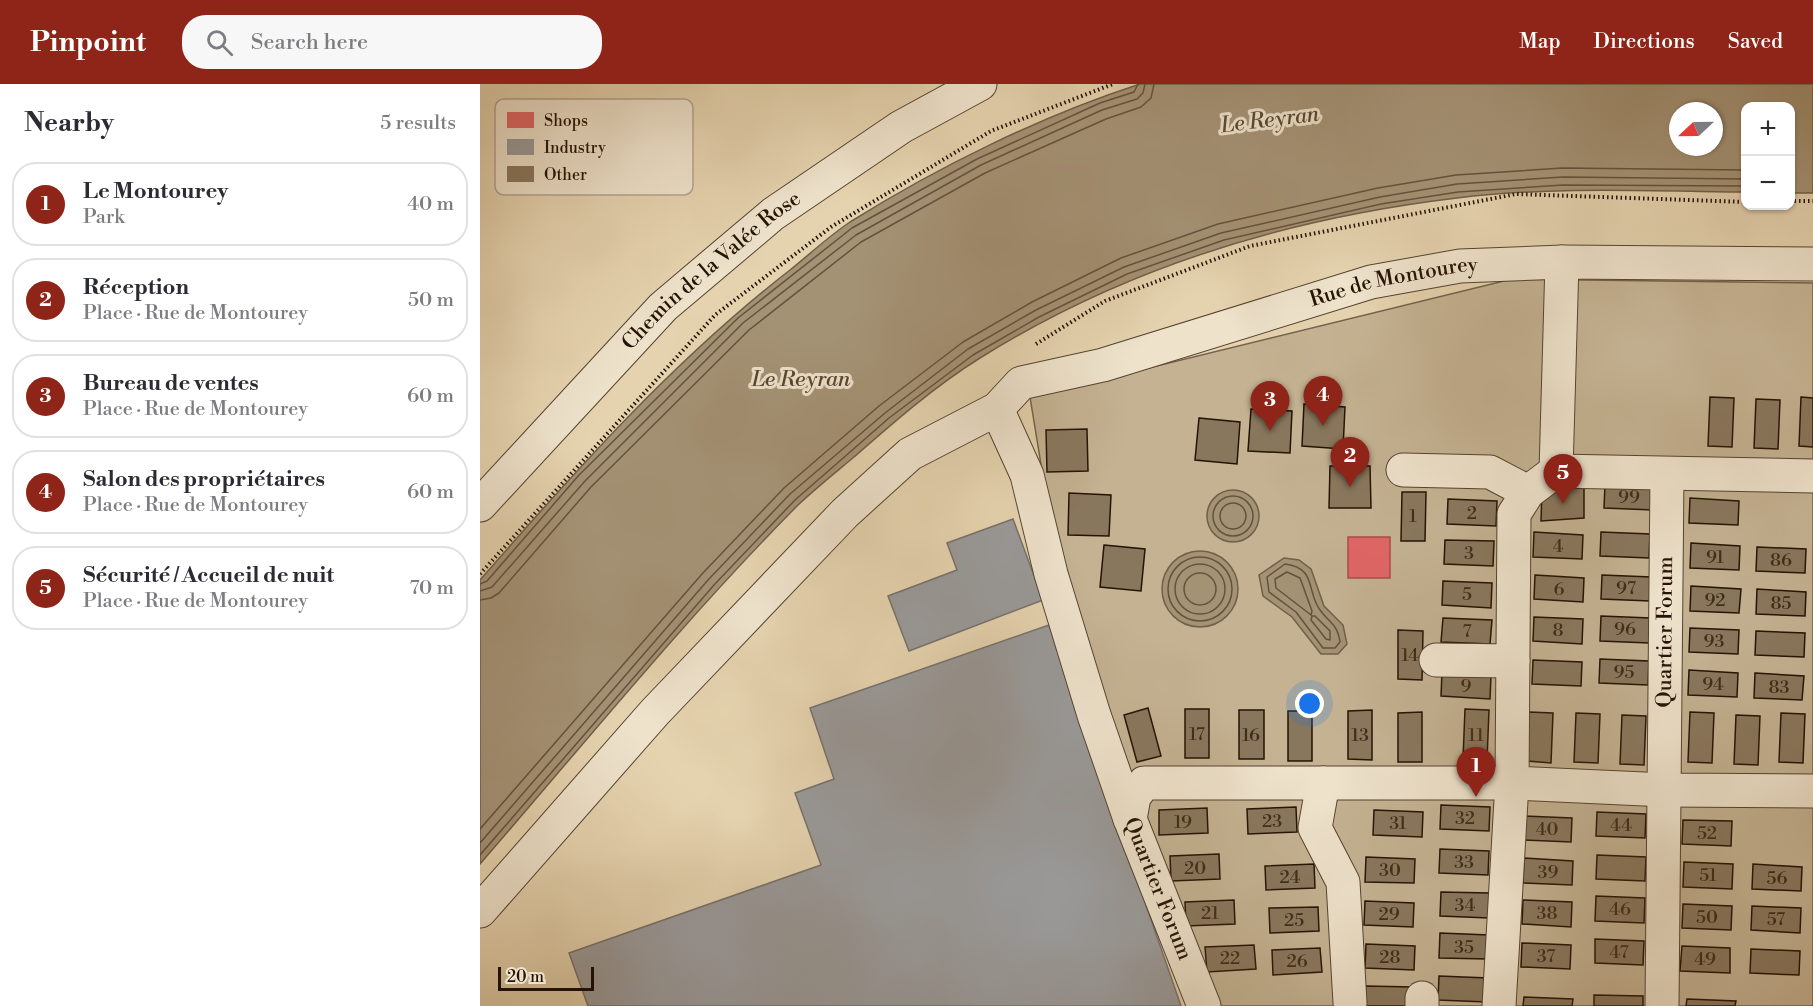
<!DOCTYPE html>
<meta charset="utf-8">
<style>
:root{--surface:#fff;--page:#f7f7f7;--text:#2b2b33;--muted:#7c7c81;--line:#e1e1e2;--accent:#8f2418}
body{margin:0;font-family:"Libre Bodoni",serif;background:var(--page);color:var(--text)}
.controls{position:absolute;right:18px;top:18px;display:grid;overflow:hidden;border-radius:12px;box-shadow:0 2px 4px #0004}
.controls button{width:54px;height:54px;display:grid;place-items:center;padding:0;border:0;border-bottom:2px solid var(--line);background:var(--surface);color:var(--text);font:30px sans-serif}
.compass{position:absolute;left:1189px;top:18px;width:54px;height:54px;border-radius:50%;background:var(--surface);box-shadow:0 2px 4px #0004;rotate:248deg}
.scale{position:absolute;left:18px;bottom:15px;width:96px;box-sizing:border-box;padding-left:6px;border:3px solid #251305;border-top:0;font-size:16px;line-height:21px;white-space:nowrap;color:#251305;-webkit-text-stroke:4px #eee2cb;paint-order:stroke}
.you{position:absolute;left:830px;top:620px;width:21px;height:21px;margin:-15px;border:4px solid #fff;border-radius:50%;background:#1a73e8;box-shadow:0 0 0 9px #1a73e833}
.badge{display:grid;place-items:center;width:39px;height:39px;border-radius:50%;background:var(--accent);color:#fff;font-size:20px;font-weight:700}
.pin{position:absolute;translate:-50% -50px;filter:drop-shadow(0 2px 3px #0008)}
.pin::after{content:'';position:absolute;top:32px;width:21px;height:18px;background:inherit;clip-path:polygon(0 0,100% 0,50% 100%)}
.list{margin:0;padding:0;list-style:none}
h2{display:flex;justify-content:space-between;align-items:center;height:78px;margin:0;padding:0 24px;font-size:26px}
h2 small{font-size:20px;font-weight:400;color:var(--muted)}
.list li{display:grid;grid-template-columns:39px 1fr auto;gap:18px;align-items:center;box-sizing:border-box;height:84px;margin:0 12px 12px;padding:0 12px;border:2px solid var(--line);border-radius:24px}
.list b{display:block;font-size:22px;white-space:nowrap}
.list p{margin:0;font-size:20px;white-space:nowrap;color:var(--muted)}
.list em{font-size:20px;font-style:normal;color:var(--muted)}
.icon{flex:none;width:33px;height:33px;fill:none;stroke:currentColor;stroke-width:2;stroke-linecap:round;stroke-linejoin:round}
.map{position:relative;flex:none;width:1333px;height:922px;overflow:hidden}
header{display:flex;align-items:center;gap:36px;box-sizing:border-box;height:84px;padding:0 30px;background:var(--accent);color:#fff}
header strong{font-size:28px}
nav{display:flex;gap:33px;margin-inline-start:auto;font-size:21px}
.search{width:420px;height:54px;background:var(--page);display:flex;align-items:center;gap:15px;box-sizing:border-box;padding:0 21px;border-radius:24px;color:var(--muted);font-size:22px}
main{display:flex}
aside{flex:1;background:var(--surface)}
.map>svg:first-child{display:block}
.green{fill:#c4b292;stroke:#74624c;stroke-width:1.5}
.water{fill:#a49275;stroke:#715f48;stroke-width:1.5;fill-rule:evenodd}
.shops{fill:#e06666;stroke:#a84d49;stroke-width:1.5}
.industry{fill:#999;stroke:#76716d;stroke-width:1.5}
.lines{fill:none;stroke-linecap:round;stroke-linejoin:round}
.shore{stroke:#64523d;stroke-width:1.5}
.building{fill:#89775d;stroke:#251305;stroke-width:1.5}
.minor-casing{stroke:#554330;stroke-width:35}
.path{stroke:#251305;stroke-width:4;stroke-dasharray:1.5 3;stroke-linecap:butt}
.minor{stroke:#eee2cb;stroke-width:33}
.labels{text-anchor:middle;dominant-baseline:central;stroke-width:6;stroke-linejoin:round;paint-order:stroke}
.number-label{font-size:18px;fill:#3e2c1b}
.street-label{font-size:21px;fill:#251305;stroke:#eee2cb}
.water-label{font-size:22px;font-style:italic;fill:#584632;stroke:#eee2cb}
.key{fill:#eee2cb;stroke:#b2a490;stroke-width:1.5}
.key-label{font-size:16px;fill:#251305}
</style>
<header>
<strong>Pinpoint</strong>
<div class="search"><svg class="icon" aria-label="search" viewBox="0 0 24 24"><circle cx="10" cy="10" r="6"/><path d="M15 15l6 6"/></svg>Search here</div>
<nav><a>Map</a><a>Directions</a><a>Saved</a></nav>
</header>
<main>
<aside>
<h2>Nearby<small>5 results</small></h2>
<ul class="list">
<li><span class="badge">1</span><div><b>Le Montourey</b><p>Park</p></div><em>40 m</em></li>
<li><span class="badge">2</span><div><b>Réception</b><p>Place · Rue de Montourey</p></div><em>50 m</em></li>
<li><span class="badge">3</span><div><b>Bureau de ventes</b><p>Place · Rue de Montourey</p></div><em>60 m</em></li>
<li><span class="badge">4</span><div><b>Salon des propriétaires</b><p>Place · Rue de Montourey</p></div><em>60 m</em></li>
<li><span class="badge">5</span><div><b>Sécurité / Accueil de nuit</b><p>Place · Rue de Montourey</p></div><em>70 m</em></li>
</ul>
</aside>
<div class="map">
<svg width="1333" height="922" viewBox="0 0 1333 922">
<rect width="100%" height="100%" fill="#e5d3af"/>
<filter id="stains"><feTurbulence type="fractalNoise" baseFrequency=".00333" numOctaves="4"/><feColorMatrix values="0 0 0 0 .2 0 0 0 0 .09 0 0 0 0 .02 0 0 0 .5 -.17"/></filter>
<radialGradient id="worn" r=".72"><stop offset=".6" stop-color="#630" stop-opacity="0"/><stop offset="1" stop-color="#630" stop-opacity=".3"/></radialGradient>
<!-- green -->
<path class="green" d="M1032,195l301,4v723h-598l-154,-419 -31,-190z"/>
<!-- water -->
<path class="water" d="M660,0h673v109h-22l-1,-87h-44l-1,86c-95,-1 -192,-6 -288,6 -168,20 -333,70 -477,160 -45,28 -86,64 -126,99 -19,16 -39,32 -57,49 -112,113 -213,238 -317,358v-284c96,-110 194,-220 310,-310 20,-16 39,-34 60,-48 88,-55 191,-106 290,-138zM1198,27h36v36h-36z
M727 432a26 26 0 1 1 52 0a26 26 0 1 1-52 0Z
M682 505a38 38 0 1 1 76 0a38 38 0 1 1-76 0Z
M804,474l15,2 12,9 13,37 19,19 4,19 -9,10h-17l-29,-37 -29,-21 -4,-21z"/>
<!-- shops -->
<path class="shops" d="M868,453h42v41h-42z"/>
<!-- industry -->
<path class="industry" d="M533,435l30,81 -134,51 -21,-55 69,-26 -10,-27z
M569,541l132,381h-593l-19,-53 252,-88 -26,-72 39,-14 -24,-71z"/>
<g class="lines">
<!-- shore -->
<path class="shore" d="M733 432a20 20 0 1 1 40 0a20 20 0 1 1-40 0Z
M740 432a13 13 0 1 1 26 0a13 13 0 1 1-26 0Z
M688 505a32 32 0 1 1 64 0a32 32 0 1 1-64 0Z
M805,480c32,4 21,27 35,46 10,14 17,13 20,32l-5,6h-12l-27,-36 -27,-20 -2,-15z
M695 505a25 25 0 1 1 50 0a25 25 0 1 1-50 0Z
M807,488l13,6 12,33 -1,4 -35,-27 -1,-9z
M704 505a16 16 0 1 1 32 0a16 16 0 1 1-32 0Z
M0,500l7,-3 92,-106 159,-157 114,-90 125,-69 123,-56 34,-11 4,-8
M0,507l12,-4 93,-106 158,-158 113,-88 125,-70 121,-55 35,-11 6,-6 2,-9
M0,516l11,-2 8,-5 92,-106 158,-157 112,-88 124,-69 121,-54 35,-12 10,-9 3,-14
M832,532h3l15,15v9l-4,-1 -15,-19z
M0,745l222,-255 82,-86 95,-82 84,-64 69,-40 89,-44 97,-34 160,-36 78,-13 106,-7 184,2
M0,759l228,-263 82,-86 95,-81 83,-64 68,-39 88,-43 97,-34 159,-36 77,-13 106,-7 183,2
M0,771l234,-270 81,-85 94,-82 84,-63 66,-38 88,-43 97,-34 157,-36 77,-12 105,-7 183,1"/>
</g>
<!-- building -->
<path class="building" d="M1230,313l24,1 -2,49 -24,-1z
M1321,313l12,1v49l-14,-1z
M1276,315l24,1 -2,49 -24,-1z
M824,320l41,3 -2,42 -41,-3z
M771,325l41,2 -2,42 -42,-2z
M719,334l41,4 -3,42 -42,-4z
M607,345l1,42 -41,1 -1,-42z
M850,382h40l1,42h-42z
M1125,400l48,2v24l-49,-2z
M1104,404v30l-43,3 1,-32z
M922,408h24l-1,49h-24z
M589,409l42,2 -2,41 -41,-1z
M1210,414l49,3 -1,24 -49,-2z
M968,415l49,2 -1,25 -49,-2z
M1054,448l49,3 -1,24 -49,-2z
M1121,448l49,2 -1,24 -49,-2z
M965,456l49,1 -1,25 -49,-2z
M1211,459l49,3 -1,24 -49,-2z
M624,461l41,4 -4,42 -41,-4z
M1277,463l49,2 -1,24 -49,-2z
M1055,491l49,3 -1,24 -49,-3z
M1122,491l49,2 -1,24 -49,-2z
M963,497l49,2 -1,25 -49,-3z
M1211,502l50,3 -2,24 -49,-2z
M1277,505l49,3 -1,24 -49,-2z
M1121,532l49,2 -1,25 -49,-2z
M1054,533l49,2 -1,25 -49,-3z
M963,534l49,2 -2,24 -49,-2z
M1210,544l49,2 -1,24 -49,-2z
M918,546l25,1 -1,49 -24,-1z
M1276,547l49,2 -1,24 -49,-2z
M1120,575l49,2 -1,24 -49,-2z
M1053,576l49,2 -1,24 -49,-2z
M1209,586l49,3 -1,24 -49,-2z
M962,588l49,3 -1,24 -49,-3z
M1275,589l49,3 -2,24 -48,-2z
M668,624l13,48 -24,6 -13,-47z
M705,625h24v49h-24z
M985,625l24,1 -2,50 -24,-1z
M759,626h25v49h-25z
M892,626v50l-24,-1v-48z
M808,627h24v50h-24z
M942,628v50h-24v-49z
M1049,628l24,1 -2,50 -24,-2z
M1210,628l24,1 -2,50 -24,-1z
M1096,629l24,1 -2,49 -24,-1z
M1301,629l24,1 -2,49 -24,-1z
M1142,631l24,1 -2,49 -24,-1z
M1256,631l24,1 -2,49 -24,-1z
M961,721l49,2 -1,24 -49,-2z
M816,723l1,25 -49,2 -1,-25z
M727,724l1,25 -49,2v-25z
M894,726l49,2 -1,25 -49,-2z
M1117,728l49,2 -1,24 -49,-2z
M1044,732l48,2 -1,24 -48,-2z
M1203,736l49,1 -1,25 -49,-2z
M960,765l49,2 -1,24 -49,-2z
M739,770l1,25 -49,2 -1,-25z
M1117,771l49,2 -1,24 -49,-2z
M886,773l49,2 -1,24 -49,-1z
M1044,774l49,3 -1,24 -49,-2z
M1204,778l49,2 -1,25 -49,-2z
M834,780l1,24 -49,2 -1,-24z
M1273,780l49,3 -1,24 -49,-2z
M961,808l49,1 -1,25 -49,-2z
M1116,812l49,2 -1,25 -49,-2z
M754,816l1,24 -49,2 -1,-24z
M1043,816l49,2 -1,25 -49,-3z
M885,817l49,2 -1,24 -49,-2z
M1203,820l49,2 -1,24 -49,-2z
M1272,822l49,2 -1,25 -49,-3z
M838,823l1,24 -49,2 -1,-25z
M960,849l49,2 -1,24 -49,-1z
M1115,855l49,2 -1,24 -48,-2z
M1042,859l49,2 -1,24 -49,-2z
M886,860l49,2 -1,24 -49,-2z
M774,861l2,24 -49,3 -2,-25z
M1202,862l48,2v25l-50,-2z
M840,864l2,24 -49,3 -1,-25z
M1271,865l49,2 -1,24 -49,-2z
M959,892l49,2 -1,24 -49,-2z
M885,902l49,1v19h-50z
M1114,911l49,1v10h-49z
M1044,913l49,2 -1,7h-49z
M1207,915l49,2 -1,5h-49z"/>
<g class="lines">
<!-- minor casing -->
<g class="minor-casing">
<g id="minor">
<path id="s1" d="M517,325l30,66 24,99 43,141 36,104 74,187"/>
<path d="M923,386l87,2 38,20"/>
<path d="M1076,387l6,-209"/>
<path id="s2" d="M0,421l183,-198 110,-93 128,-87 79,-43"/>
<path d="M956,576l77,1"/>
<path d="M843,699l-8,45 28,54 7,121"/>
<path d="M650,735l4,-22 10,-14h368l154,7 147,1"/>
<path id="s3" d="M0,827l175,-199 190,-199 65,-59 87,-45 24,-26 82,-18 268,-83 89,-16 102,-4 251,2"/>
<path d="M942,922v-8"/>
<path d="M1019,922l13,-223 2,-269 14,-22 28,-21 257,5"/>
<path id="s4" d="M1182,922l5,-532"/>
</g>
</g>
<!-- path -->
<path class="path" d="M1310,117h23
M556,260l69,-43 145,-55 266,-52 230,8
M0,490l235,-259 116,-88 160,-96 122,-47"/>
<!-- minor -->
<use href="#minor" class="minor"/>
</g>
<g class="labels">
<!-- number labels -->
<g class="number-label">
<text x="1149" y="413">99</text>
<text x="992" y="429">2</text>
<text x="933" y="432">1</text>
<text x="1078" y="462">4</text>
<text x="989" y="469">3</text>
<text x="1235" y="473">91</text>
<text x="1301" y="476">86</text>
<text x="1146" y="504">97</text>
<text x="1079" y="505">6</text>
<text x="987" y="510">5</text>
<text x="1235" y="516">92</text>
<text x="1301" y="519">85</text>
<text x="1145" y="545">96</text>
<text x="1078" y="546">8</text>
<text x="987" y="547">7</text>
<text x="1234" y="557">93</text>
<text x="930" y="571">14</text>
<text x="1144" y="588">95</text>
<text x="1233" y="600">94</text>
<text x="986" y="602">9</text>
<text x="1299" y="603">83</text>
<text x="717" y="650">17</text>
<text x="771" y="651">16</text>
<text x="880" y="651">13</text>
<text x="996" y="651">11</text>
<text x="985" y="734">32</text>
<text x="792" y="737">23</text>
<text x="703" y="738">19</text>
<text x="918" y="739">31</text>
<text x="1141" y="741">44</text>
<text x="1067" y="745">40</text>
<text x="1227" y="749">52</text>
<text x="984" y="778">33</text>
<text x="715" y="784">20</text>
<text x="910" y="786">30</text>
<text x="1068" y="788">39</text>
<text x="1228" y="791">51</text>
<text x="810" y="793">24</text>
<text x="1297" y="794">56</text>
<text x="985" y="821">34</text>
<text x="1140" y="825">46</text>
<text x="730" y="829">21</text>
<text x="1067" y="829">38</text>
<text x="909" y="830">29</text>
<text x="1227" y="833">50</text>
<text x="1296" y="835">57</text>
<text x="814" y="836">25</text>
<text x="984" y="863">35</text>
<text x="1139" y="868">47</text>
<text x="1066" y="872">37</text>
<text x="910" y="873">28</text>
<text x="750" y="874">22</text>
<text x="1225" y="875">49</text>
<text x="817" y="877">26</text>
</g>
<!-- street labels -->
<g class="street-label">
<text stroke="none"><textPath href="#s2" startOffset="330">Chemin de la Valée Rose</textPath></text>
<text stroke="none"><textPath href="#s3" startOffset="1148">Rue de Montourey</textPath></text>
<text stroke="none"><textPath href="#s4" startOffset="374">Quartier Forum</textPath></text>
<text stroke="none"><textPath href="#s1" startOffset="507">Quartier Forum</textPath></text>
</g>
<!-- water labels -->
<g class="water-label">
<text transform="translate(790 36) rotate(-7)">Le Reyran</text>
<text x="321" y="295">Le Reyran</text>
</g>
</g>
<!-- legend -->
<rect x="15" y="15" width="198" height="96" rx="9" class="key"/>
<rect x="27" y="28" width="27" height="16" fill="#e06666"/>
<rect x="27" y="55" width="27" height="16" fill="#999"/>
<rect x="27" y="82" width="27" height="16" fill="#89775d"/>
<g class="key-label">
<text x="64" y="42">Shops</text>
<text x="64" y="69">Industry</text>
<text x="64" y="96">Other</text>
</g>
<rect width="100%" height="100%" filter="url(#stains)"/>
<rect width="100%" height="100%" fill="url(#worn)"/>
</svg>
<div class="controls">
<button>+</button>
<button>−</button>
</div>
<svg class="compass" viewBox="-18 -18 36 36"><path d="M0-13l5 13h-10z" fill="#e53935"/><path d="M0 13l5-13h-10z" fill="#7c7c81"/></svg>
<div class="scale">20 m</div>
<div class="you"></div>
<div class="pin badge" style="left:996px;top:713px">1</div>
<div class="pin badge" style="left:870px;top:403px">2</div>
<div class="pin badge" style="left:790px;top:347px">3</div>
<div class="pin badge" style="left:843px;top:342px">4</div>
<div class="pin badge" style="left:1083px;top:420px">5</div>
</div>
</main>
